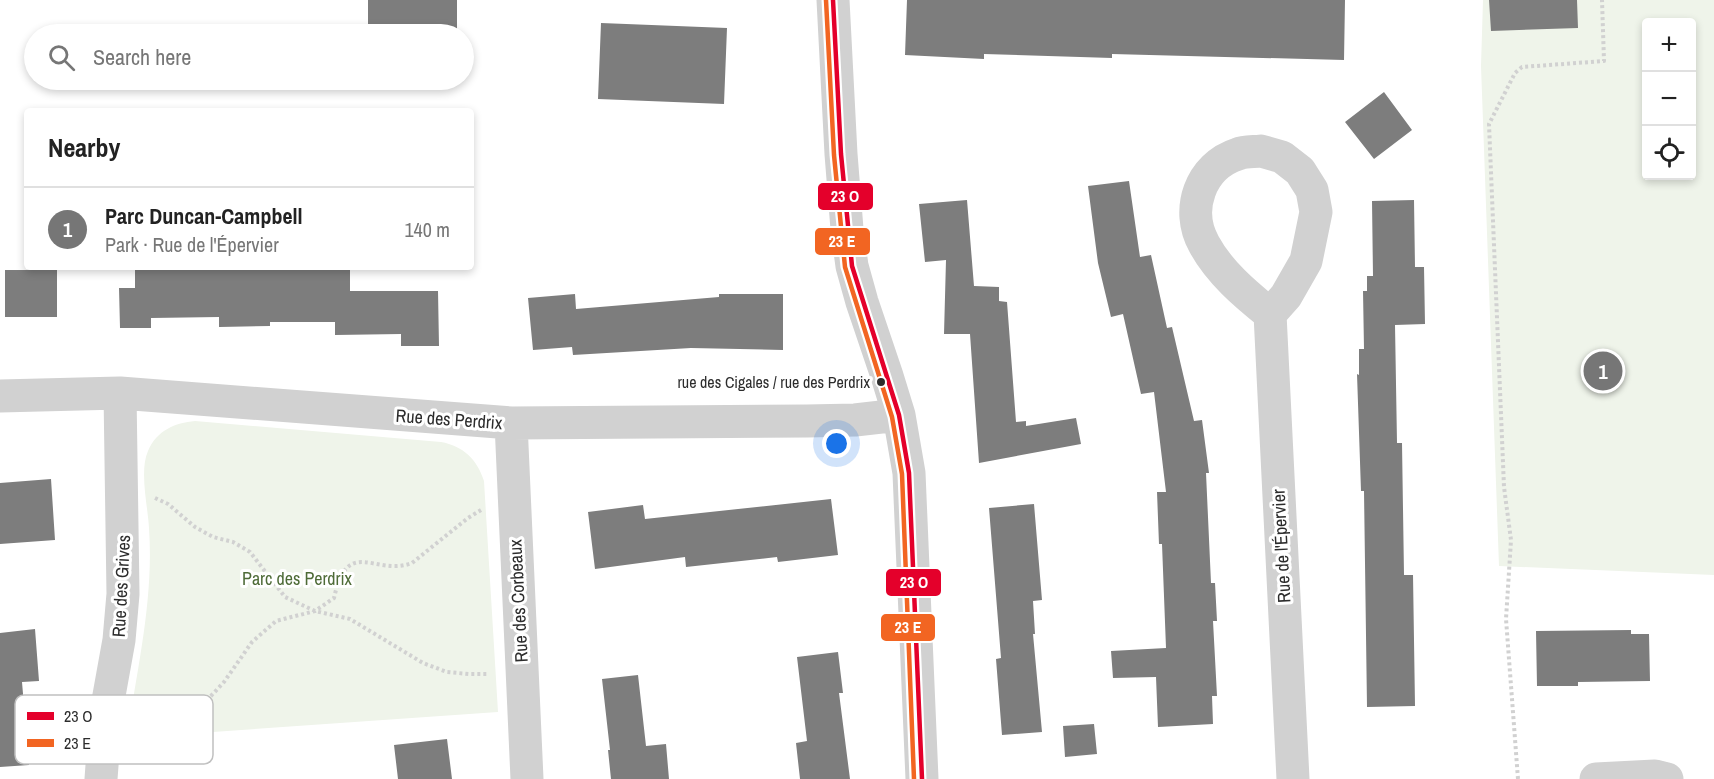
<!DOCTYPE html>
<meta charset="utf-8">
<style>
:root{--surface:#fff;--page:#f6f6f6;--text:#222;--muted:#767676;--line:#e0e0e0;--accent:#767676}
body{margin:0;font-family:"Archivo Narrow",sans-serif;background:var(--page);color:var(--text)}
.controls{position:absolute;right:18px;top:18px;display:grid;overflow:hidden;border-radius:6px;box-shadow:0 3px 9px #0003}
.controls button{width:54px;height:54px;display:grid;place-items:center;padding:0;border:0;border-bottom:2px solid var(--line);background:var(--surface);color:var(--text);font:30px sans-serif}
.you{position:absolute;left:837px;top:444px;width:21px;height:21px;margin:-15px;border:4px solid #fff;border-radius:50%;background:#1a73e8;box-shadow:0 0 0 9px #1a73e833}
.badge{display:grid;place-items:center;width:39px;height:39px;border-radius:50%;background:var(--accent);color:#fff;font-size:20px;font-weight:700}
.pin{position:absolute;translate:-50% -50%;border:3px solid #fff;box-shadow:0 2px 6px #0006}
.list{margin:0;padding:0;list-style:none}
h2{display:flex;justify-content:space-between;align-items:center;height:78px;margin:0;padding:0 24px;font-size:26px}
h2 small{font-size:20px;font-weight:400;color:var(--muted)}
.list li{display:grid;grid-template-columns:39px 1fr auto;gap:18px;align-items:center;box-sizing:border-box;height:84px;padding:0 24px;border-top:2px solid var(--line)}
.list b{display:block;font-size:22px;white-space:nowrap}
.list p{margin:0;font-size:20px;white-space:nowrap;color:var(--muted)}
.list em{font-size:20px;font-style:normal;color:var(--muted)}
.icon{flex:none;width:33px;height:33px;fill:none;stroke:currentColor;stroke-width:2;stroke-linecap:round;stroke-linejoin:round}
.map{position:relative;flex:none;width:1714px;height:779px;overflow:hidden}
.search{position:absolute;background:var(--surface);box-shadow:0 3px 9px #0003;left:24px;top:24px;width:450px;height:66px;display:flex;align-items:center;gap:15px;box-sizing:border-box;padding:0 21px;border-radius:33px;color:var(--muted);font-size:22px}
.panel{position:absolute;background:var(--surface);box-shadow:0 3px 9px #0003;left:24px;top:108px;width:450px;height:162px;border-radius:6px}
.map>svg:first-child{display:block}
.green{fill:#eff4ea;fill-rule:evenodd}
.building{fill:#7d7d7d}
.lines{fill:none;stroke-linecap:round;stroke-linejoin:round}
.path{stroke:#d1d1d1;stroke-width:4;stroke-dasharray:3 3;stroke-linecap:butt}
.street{stroke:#d1d1d1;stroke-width:33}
.bus-1-casing{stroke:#fff;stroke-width:9}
.bus-2-casing{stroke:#fff;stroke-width:9}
.bus-1{stroke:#e4002b;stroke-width:4.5}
.bus-2{stroke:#f26522;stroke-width:4.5}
.bus-dot{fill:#2c2c2c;stroke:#fff;stroke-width:2}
.labels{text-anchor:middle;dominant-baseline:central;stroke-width:6;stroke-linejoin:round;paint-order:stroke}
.bus-label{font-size:16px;fill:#2c2c2c;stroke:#fff;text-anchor:end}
.street-label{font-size:18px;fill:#2c2c2c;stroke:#fff}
.park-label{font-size:18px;fill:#4e6b37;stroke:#fff}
.key{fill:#fff;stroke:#c0c0c0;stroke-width:1.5}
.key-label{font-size:16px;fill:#2c2c2c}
.line-badge{stroke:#fff;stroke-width:2}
.badge-label{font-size:16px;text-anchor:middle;font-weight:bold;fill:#fff}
</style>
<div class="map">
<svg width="1714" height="779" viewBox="0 0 1714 779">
<rect width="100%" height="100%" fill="#fff"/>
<!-- green -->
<path class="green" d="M1483,0h231v575l-215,-9 -18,-500zM1646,22h46v154h-46z
M195,421l246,21c22,4 36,17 43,39l14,231 -371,26c10,-70 27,-138 22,-210 -1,-21 -10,-57 -1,-77 9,-21 27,-28 47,-30z"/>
<!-- building -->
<path class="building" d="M368,0h89v34h-89z
M907,0h438l-1,60 -232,-6v4l-128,-4v5l-79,-4z
M1489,0h88l1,28 -87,3z
M601,23l126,5 -3,76 -126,-5z
M1384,92l28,38 -38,29 -29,-37z
M1129,181l11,76 11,-2 16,73 5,-1 22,94 8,-1 7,53h-3l5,110h4l2,38h-4l4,75h-5l1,28 -55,3 -2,-50 -43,1 -2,-27 55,-3 -4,-104h-3l-2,-52h9l-12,-100 -13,2 -18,-80 -12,3 -13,-54 -10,-77z
M967,200l7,86 25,1v14l8,1 9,120 10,-1v5l50,-8 5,26 -102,19 -9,-129h-26l2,-74 -21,2 -6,-58z
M1414,200l1,67h9l1,57 -30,1 2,118h5l2,132h9l2,131 -48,1 -3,-216h-3l-4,-117 2,1v-26h5l-1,-58h4v-15h6l-1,-75z
M135,267h215v24h88l1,55h-38v-12l-66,1v-13h-65v4l-51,1v-10l-68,1v10h-31l-1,-40h16z
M5,270h52v47h-52z
M575,294l1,15 143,-12v-3h64v56l-92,-2 -118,7 -1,-8 -39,3 -5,-52z
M51,479l4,61 -55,4v-61z
M831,499l7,56 -60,7 -1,-5 -91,10 -1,-10 -90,12 -7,-57 55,-7 2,14z
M1034,504l8,96 -9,1 2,33h-2l9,98 -40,3 -6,-76 5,-1 -12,-150z
M35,629l4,52 -17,1 7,83 -29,2v-134z
M1631,630v4h18l1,47 -72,1v4h-41l-1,-55z
M838,652l5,41h-4l11,86h-50l-4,-36 11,-2 -10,-84z
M638,675l8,71 20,-2 3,35h-58l-3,-29h2l-8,-71z
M1094,724l3,30 -32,3 -2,-31z
M447,739l5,40h-54l-4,-34z"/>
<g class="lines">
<!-- path -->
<path class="path" d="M155,498l13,6 27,23 18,10 20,5 17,10 35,45 30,14 35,8 73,44 24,9 22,2h18
M142,710l34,-1 17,-2 17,-10 14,-15 28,-40 24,-21 39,-10 19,-13c14,-63 41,-21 78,-35l56,-45 13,-8
M1518,779l-12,-160 5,-79 -7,-53 -15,-363 26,-51 7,-6 82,-6 -2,-61"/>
<!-- street -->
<path class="street" d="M833,0l8,154 6,75 5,37 10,36 25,74 12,39 10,58 13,306
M1261,151l21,6 18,14 12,19 4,22 -10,49 -20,35 -16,18c-25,-20 -51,-42 -66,-70 -19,-34 -4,-78 34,-90 7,-3 16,-2 23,-3z
M1270,314l23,465
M0,396l120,-3 391,30 296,-2 48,-1 44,-5
M511,423l16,356
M101,779l5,-67 13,-72 4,-46 -3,-201
M1596,779l59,-3 12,3"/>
<!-- bus-1 casing -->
<g class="bus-1-casing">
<path id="bus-1" d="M833,0l8,154 11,112 47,149 10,58 13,306"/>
</g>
<!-- bus-2 casing -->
<g class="bus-2-casing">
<path id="bus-2" d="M826,0l8,155 11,112 47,150 10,57 12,305"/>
</g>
<!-- bus-1 -->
<use href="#bus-1" class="bus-1"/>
<!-- bus-2 -->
<use href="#bus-2" class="bus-2"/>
</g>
<!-- markers -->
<circle class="bus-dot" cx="881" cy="382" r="5"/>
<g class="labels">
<!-- bus labels -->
<g class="bus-label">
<text x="870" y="382">rue des Cigales / rue des Perdrix</text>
</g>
<!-- street labels -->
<g class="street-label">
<text transform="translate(449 419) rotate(4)">Rue des Perdrix</text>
<text transform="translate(1281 546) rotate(-93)">Rue de l'Épervier</text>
<text transform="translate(121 586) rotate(-87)">Rue des Grives</text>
<text transform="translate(518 601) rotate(-93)">Rue des Corbeaux</text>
</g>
<!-- park labels -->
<g class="park-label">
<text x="297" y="578">Parc des Perdrix</text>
</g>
</g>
<!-- legend -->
<rect x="15" y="695" width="198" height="69" rx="9" class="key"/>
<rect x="27" y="712" width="27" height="8" fill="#e4002b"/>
<rect x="27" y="739" width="27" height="8" fill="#f26522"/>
<g class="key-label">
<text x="64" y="722">23 O</text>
<text x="64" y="749">23 E</text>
</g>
<g class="line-badge">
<rect x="817" y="182" width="57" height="29" rx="6" fill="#e4002b"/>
<rect x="814" y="227" width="57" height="29" rx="6" fill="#f26522"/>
<rect x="885" y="568" width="57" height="29" rx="6" fill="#e4002b"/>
<rect x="880" y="613" width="56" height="29" rx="6" fill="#f26522"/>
</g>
<g class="badge-label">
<text x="845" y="202">23 O</text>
<text x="842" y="247">23 E</text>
<text x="914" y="588">23 O</text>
<text x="908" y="633">23 E</text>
</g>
</svg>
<div class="controls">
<button>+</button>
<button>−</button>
<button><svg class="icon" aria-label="locate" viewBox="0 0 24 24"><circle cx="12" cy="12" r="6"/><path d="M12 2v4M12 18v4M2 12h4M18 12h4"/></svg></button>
</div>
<div class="you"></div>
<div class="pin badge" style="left:1603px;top:371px">1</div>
<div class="search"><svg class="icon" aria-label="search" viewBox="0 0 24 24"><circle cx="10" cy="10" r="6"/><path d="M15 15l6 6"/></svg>Search here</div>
<section class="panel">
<h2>Nearby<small></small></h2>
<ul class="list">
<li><span class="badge">1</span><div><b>Parc Duncan-Campbell</b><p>Park · Rue de l'Épervier</p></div><em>140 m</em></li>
</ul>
</section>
</div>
